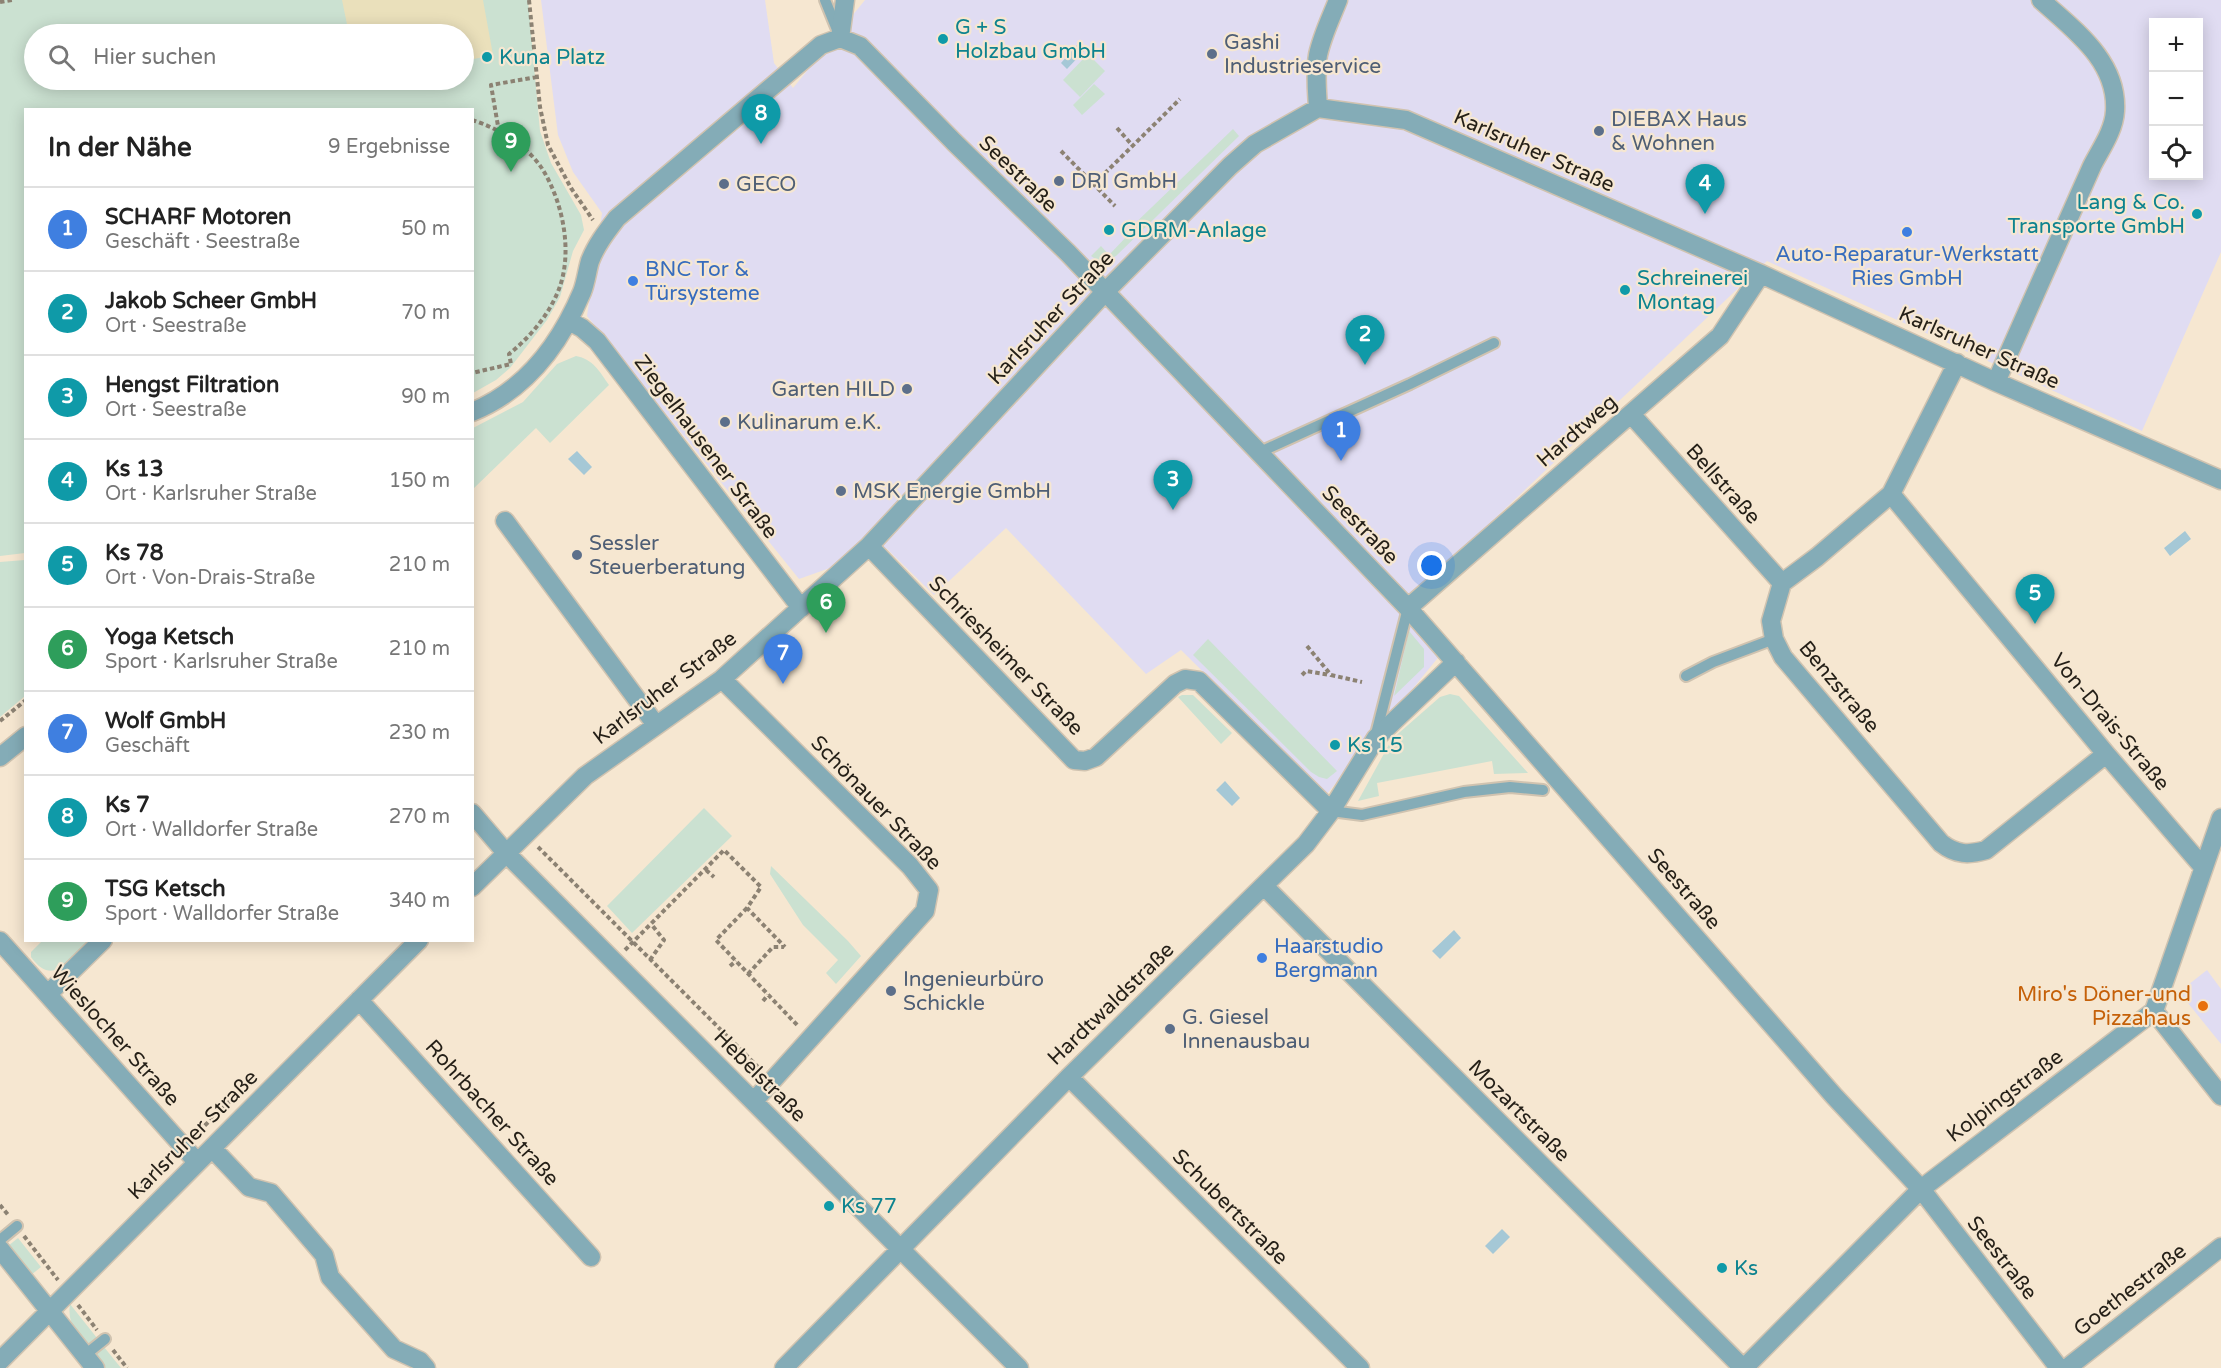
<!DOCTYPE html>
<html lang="de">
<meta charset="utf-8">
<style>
:root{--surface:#fff;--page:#f2f2f2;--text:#222;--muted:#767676;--line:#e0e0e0;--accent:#0b8043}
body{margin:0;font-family:"Varela Round",sans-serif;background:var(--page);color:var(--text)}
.controls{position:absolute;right:18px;top:18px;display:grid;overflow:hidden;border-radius:0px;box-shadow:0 3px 15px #0003}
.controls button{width:54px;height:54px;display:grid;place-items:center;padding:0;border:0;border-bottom:2px solid var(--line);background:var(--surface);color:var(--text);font:30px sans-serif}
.you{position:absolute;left:1432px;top:566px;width:21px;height:21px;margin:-15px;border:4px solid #fff;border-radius:50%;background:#1a73e8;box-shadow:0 0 0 9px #1a73e833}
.badge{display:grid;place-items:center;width:39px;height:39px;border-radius:50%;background:var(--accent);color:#fff;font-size:20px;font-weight:700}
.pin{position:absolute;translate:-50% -50px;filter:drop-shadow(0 2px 3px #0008)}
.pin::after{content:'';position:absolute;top:32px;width:21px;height:18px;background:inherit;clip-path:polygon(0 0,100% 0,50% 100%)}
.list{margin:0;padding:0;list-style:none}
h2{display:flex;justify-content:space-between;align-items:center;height:78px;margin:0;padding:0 24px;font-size:26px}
h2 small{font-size:20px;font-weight:400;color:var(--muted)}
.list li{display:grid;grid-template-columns:39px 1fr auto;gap:18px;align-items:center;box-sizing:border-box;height:84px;padding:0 24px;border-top:2px solid var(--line)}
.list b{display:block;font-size:22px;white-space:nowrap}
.list p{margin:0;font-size:20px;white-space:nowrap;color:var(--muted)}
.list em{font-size:20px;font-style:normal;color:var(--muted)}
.icon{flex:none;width:33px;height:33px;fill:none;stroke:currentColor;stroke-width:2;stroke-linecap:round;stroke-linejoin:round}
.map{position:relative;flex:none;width:2221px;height:1368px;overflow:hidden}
.search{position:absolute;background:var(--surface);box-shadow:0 3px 15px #0003;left:24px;top:24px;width:450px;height:66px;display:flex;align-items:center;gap:15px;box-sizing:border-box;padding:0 21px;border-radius:33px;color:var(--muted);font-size:22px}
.panel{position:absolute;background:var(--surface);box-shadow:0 3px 15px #0003;left:24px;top:108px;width:450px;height:834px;border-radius:0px}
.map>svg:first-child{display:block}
.commercial{fill:#e0dcf2;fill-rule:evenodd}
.green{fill:#cbe1d1;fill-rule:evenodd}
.sand{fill:#eae0bb}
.water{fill:#a5c8d6}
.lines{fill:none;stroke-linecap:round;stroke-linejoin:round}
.service-casing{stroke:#d0c3b0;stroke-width:14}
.minor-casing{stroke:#d0c3b0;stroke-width:21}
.path{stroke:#8c8273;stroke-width:4;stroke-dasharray:4.5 3;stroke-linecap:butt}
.service{stroke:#84acb7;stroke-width:10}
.minor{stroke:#84acb7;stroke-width:18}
.culture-dot{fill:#0f9aa8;stroke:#f6e7d1;stroke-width:2}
.service-dot{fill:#5c6f8a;stroke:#f6e7d1;stroke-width:2}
.shop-dot{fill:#3f7fe0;stroke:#f6e7d1;stroke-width:2}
.food-dot{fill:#e8710a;stroke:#f6e7d1;stroke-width:2}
.labels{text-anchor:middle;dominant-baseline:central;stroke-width:4.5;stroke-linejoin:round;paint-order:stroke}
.culture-label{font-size:21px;fill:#0d838f;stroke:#f6e7d1;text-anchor:start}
.service-label{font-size:21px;fill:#4e5e75;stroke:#f6e7d1;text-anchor:start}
.street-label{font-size:21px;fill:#241f17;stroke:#f6e7d1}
.shop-label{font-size:21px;fill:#366cbe;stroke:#f6e7d1;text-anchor:start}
.food-label{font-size:21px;fill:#c56008;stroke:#f6e7d1;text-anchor:end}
</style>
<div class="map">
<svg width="2221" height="1368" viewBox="0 0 2221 1368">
<rect width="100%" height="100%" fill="#f6e7d1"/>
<!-- commercial -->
<path class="commercial" d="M541,0h224l9,63 19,25 72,-88h1356v252l-79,179 -375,-170 -369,349 43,44 -114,140 -146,-144 -35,24 -140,-146 -72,67 -48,-47 -87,31 -212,-263 15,-103 -29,-41 -15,-37zM2154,22h44v154h-44z
M2207,970l14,19v55l-42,-52z"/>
<!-- green -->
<path class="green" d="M0,0h528l12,131 11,32 30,52 3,15 -11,21 -13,46 -13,23 -37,48 -14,12 -23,13 -1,-283h-446l-1,443 -25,3zM34,34h430v46h-430z
M1088,54l17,17 -25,26 -17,-17z
M1094,84l11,10 -23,21 -9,-10z
M1233,129l6,7 -123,120c-10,5 -16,7 -25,0l10,-10 8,9 18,-19 -2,-3z
M576,356c17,3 24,16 33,29l-59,58 -14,-15 -63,61v-61l50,-26 34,-38z
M25,560v136l-25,21v-155z
M1409,631l15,18v18l-30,29z
M1208,639l129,132 -10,8 -8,-2 -8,-5 -118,-117z
M1450,694l9,2 69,77 -34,1 -2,-13 -115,22 2,13 -21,5 34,-62 48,-42z
M1182,695h11l39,38 -11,11 -43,-47z
M704,808l28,28 -100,97 -25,-27z
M771,866l77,75 13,15 -25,28 -10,-11 12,-13 -35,-35 -33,-51z
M42,941v-1l46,1c-18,18 -35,47 -57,16v-5z
M18,1238l23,29 -10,8 -23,-29z
M70,1304l27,34 -9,10c-11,-15 -21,-24 -18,-44z
M104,1347l17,21h-18l-10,-12z"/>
<!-- sand -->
<path class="sand" d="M342,0h141l10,55 -29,6v-27h-115z"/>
<!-- water -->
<path class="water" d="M1078,44l7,6 -18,19 -6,-6z
M577,451l15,16 -8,8 -16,-16z
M2185,531l6,8 -21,17 -6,-8z
M1225,781l15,17 -8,8 -16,-16z
M1454,930l7,8 -21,21 -8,-8z
M1502,1229l8,8 -17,17 -8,-8z"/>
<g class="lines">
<!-- service casing -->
<g class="service-casing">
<path id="service" d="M825,0l13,32
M1260,452l150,-68 84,-41
M1686,676l27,-14 61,-23
M1376,734l32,-126
M1331,811l31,4 102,-23 46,-5 33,3
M0,1240l17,-14
M85,1355l20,-16"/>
</g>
<!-- minor casing -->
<g class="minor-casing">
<path id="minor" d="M840,38l5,-38
M1318,108c-1,-17 -3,-36 0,-53 4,-19 13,-37 20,-55
M569,321l13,7 15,13 204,267
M1957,363l-66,131 -74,63 -35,26 -11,38 3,18 9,18 158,186c15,12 28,12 45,7l120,-96
M1996,382l96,-216c8,-16 22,-35 23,-55 3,-50 -41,-81 -74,-111
M472,412c54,-22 88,-68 110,-120 4,-10 5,-21 8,-31 6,-16 17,-30 27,-43l204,-173 19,-7 20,8 94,96 114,111 340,355 426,488 87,93 138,179
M1631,414l151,169
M1891,494l215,260 97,113
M505,521l151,204
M869,546l205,214 11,1 11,-4 79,-73 10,-5 14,2 132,130
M1408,608l312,-272 41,-62
M722,679l188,187 19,24 -4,21 -171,190
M0,757l26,-21
M472,813l34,40 513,515
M1264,886l479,482
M472,887l113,-111 137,-97 147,-133 236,-254 125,-126 25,-22 63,-36 88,12 355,154 235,108 225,98
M0,941l197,221
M48,994l55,-54
M359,1000l232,257
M2154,1011l67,85
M1069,1077l291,291
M212,1148l37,39 22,6 53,62 6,22 64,72 26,12 6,7
M0,1249l95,119
M0,1361l419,-421
M784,1368l285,-291 237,-233 25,-33 45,-73 80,-76
M1744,1368l177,-179 233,-178 67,-193
M2067,1368l154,-121"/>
</g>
<!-- path -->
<path class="path" d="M529,0l11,107 8,38 23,43 22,32
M0,2l12,-2
M472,120c26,8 56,26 71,50 20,33 30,82 16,119 -10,26 -29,48 -50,65l2,10 -39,9
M1117,128l16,18
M499,132l-8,-47 46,-8
M1061,151l54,55
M1094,184l86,-85
M1307,646l24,29 31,7
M1302,675l4,-4 24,4
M0,721l26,-21
M538,847l222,222
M706,870l8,7
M747,908l-31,32 83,87
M625,950l99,-100 37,37 -14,21 38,39
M650,960l14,-20 -13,-16
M730,966l6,-5
M748,974l25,-27h11
M763,1001l5,-6
M194,1136l36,-35
M136,1195l36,-37
M0,1205l9,11
M24,1236l34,44
M78,1305l19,25
M113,1350l14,18"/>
<!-- service -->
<use href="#service" class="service"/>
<!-- minor -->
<use href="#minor" class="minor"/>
</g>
<!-- markers -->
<g class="culture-dot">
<circle cx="943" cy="39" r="6"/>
<circle cx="487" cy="57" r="6"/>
<circle cx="2197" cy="214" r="6"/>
<circle cx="1109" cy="230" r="6"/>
<circle cx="1625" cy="290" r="6"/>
<circle cx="1335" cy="745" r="6"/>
<circle cx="829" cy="1206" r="6"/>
<circle cx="1722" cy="1268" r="6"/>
</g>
<g class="service-dot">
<circle cx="1212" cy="54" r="6"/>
<circle cx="1599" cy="131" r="6"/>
<circle cx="1059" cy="181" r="6"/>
<circle cx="724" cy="184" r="6"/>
<circle cx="907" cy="389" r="6"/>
<circle cx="725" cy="422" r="6"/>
<circle cx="841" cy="491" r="6"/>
<circle cx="577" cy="555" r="6"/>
<circle cx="891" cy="991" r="6"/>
<circle cx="1170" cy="1029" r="6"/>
</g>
<g class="shop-dot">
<circle cx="1907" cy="232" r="6"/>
<circle cx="633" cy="281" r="6"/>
<circle cx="1262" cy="958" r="6"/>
</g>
<circle class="food-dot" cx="2203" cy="1006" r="6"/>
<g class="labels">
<!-- culture labels -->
<g class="culture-label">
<text x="955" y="27">G + S<tspan x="955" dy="24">Holzbau GmbH</tspan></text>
<text x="499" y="57">Kuna Platz</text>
<text x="2185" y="202" text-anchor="end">Lang &amp; Co.<tspan x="2185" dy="24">Transporte GmbH</tspan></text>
<text x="1121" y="230">GDRM-Anlage</text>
<text x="1637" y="278">Schreinerei<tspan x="1637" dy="24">Montag</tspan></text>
<text x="1347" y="745">Ks 15</text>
<text x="841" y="1206">Ks 77</text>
<text x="1734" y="1268">Ks</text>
</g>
<!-- service labels -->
<g class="service-label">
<text x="1224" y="42">Gashi<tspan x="1224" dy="24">Industrieservice</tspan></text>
<text x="1611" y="119">DIEBAX Haus<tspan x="1611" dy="24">&amp; Wohnen</tspan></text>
<text x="1071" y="181">DRI GmbH</text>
<text x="736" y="184">GECO</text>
<text x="895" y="389" text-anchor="end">Garten HILD</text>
<text x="737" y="422">Kulinarum e.K.</text>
<text x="853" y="491">MSK Energie GmbH</text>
<text x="589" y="543">Sessler<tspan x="589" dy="24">Steuerberatung</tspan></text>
<text x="903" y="979">Ingenieurbüro<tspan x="903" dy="24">Schickle</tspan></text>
<text x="1182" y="1017">G. Giesel<tspan x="1182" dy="24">Innenausbau</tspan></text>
</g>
<!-- street labels -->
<g class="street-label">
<text transform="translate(1534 151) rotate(24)">Karlsruher Straße</text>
<text transform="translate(1018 174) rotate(44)">Seestraße</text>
<text transform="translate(1051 318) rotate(-47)">Karlsruher Straße</text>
<text transform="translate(1979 348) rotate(24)">Karlsruher Straße</text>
<text transform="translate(1577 431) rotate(-41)">Hardtweg</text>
<text transform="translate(706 447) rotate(53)">Ziegelhausener Straße</text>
<text transform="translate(1723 484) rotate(48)">Bellstraße</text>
<text transform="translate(1360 525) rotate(46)">Seestraße</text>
<text transform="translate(1006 656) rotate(46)">Schriesheimer Straße</text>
<text transform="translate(1839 687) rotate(50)">Benzstraße</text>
<text transform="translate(665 688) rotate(-37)">Karlsruher Straße</text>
<text transform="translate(2110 722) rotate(50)">Von-Drais-Straße</text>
<text transform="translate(876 803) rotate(46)">Schönauer Straße</text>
<text transform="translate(1684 889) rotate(49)">Seestraße</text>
<text transform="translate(1111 1004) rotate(-44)">Hardtwaldstraße</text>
<text transform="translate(115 1036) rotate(48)">Wieslocher Straße</text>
<text transform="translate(760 1076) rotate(45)">Hebelstraße</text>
<text transform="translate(2005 1096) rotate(-37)">Kolpingstraße</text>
<text transform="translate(1519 1111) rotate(45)">Mozartstraße</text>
<text transform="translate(492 1113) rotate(48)">Rohrbacher Straße</text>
<text transform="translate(193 1135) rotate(-45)">Karlsruher Straße</text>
<text transform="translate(1230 1207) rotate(45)">Schubertstraße</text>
<text transform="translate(2002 1258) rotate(52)">Seestraße</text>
<text transform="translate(2130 1290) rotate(-38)">Goethestraße</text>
</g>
<!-- shop labels -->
<g class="shop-label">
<text x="1907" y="254" text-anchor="middle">Auto-Reparatur-Werkstatt<tspan x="1907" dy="24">Ries GmbH</tspan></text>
<text x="645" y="269">BNC Tor &amp;<tspan x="645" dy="24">Türsysteme</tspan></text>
<text x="1274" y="946">Haarstudio<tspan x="1274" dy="24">Bergmann</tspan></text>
</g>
<!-- food labels -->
<g class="food-label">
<text x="2191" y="994">Miro's Döner-und<tspan x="2191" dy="24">Pizzahaus</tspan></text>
</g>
</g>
</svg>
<div class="controls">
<button>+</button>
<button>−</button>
<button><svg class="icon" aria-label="locate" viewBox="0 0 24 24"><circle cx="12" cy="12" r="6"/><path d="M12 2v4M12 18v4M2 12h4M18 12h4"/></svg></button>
</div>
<div class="you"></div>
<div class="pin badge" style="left:1341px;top:461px;background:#3f7fe0">1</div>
<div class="pin badge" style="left:1365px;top:365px;background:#0f9aa8">2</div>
<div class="pin badge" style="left:1173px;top:510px;background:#0f9aa8">3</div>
<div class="pin badge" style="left:1705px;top:214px;background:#0f9aa8">4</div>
<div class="pin badge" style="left:2035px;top:624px;background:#0f9aa8">5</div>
<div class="pin badge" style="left:826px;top:633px;background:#2e9e5b">6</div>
<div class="pin badge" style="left:783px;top:684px;background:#3f7fe0">7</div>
<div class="pin badge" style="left:761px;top:144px;background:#0f9aa8">8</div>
<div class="pin badge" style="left:511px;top:172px;background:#2e9e5b">9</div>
<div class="search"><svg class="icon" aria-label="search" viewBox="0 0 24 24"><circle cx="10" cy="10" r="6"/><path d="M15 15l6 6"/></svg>Hier suchen</div>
<section class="panel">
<h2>In der Nähe<small>9 Ergebnisse</small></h2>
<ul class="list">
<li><span class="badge" style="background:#3f7fe0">1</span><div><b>SCHARF Motoren</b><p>Geschäft · Seestraße</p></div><em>50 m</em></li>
<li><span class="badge" style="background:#0f9aa8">2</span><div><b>Jakob Scheer GmbH</b><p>Ort · Seestraße</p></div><em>70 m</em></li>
<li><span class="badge" style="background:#0f9aa8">3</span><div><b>Hengst Filtration</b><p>Ort · Seestraße</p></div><em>90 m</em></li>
<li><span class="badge" style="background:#0f9aa8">4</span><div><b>Ks 13</b><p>Ort · Karlsruher Straße</p></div><em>150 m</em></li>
<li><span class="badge" style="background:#0f9aa8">5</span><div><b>Ks 78</b><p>Ort · Von-Drais-Straße</p></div><em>210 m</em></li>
<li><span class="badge" style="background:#2e9e5b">6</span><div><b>Yoga Ketsch</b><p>Sport · Karlsruher Straße</p></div><em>210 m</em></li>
<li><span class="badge" style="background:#3f7fe0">7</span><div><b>Wolf GmbH</b><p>Geschäft</p></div><em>230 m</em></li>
<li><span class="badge" style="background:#0f9aa8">8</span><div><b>Ks 7</b><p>Ort · Walldorfer Straße</p></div><em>270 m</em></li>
<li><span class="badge" style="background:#2e9e5b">9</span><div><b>TSG Ketsch</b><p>Sport · Walldorfer Straße</p></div><em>340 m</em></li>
</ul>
</section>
</div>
